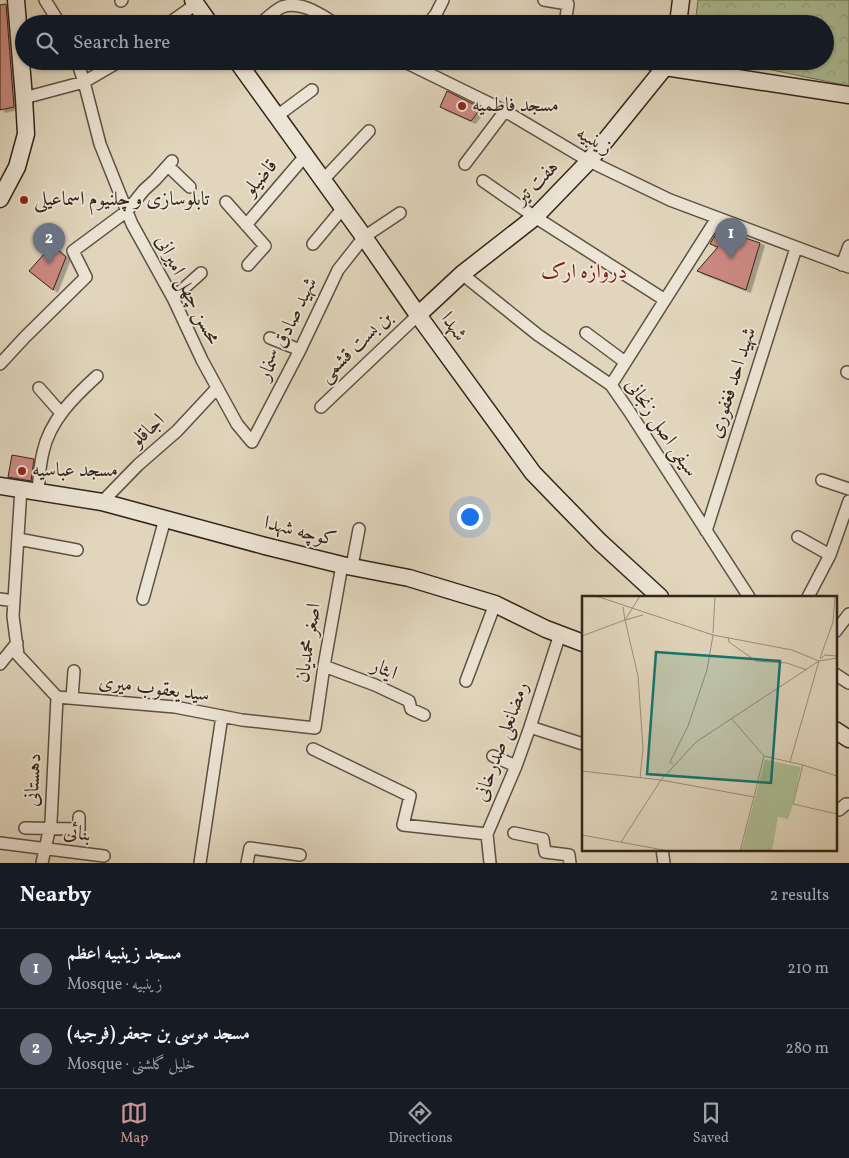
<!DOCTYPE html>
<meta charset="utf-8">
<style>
:root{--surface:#171b24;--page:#242831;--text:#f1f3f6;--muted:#9ea1a6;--line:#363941;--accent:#c59692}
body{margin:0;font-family:Vollkorn,Amiri,serif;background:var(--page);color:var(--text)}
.you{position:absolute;left:469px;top:516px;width:18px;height:18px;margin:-12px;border:4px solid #fff;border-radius:50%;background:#1a73e8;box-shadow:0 0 0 8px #1a73e833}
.badge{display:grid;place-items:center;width:32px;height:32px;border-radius:50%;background:var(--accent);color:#fff;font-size:16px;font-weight:700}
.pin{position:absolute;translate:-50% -41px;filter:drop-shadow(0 1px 2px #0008)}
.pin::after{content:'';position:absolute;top:26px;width:18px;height:15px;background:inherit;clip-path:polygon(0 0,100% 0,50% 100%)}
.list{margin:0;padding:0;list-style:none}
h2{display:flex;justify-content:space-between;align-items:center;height:65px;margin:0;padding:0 20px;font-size:21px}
h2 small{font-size:16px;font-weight:400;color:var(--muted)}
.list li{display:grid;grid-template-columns:32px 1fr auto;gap:15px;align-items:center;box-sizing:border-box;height:80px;padding:0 20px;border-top:1px solid var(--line)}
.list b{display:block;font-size:19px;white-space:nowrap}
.list p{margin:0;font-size:16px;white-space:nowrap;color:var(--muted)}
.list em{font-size:16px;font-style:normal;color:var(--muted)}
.icon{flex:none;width:28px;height:28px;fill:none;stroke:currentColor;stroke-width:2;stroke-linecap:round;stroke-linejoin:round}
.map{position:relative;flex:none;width:849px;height:863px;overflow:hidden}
.search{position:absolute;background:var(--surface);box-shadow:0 1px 4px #0004;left:15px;right:15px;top:15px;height:55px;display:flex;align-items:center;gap:12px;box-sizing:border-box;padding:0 18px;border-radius:28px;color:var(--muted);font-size:19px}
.sheet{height:225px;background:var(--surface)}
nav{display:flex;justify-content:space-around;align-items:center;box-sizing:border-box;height:70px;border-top:1px solid var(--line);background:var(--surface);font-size:14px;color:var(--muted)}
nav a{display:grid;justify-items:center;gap:2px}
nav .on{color:var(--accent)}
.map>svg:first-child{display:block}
.park{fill:url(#park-crowns);stroke:#6e7258}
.building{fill:#cc8982;stroke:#312519;filter:url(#shadow)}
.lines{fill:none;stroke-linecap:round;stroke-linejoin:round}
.street-casing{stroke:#5d5142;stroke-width:14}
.secondary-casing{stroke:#312519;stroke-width:19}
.street{stroke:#ece4d4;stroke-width:11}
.secondary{stroke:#ece4d4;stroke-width:16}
.poi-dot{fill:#8f2418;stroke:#ece4d4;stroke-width:2}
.labels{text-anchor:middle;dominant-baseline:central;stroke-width:4;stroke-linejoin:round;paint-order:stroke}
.poi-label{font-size:20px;fill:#312519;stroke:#ece4d4;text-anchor:start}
.street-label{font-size:20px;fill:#312519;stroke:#ece4d4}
.neighbourhood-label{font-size:21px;fill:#7a1f14;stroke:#ece4d4}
.inset-road{fill:none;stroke:#9b8f7b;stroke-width:1}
.view{fill:#0f766e;fill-opacity:0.15;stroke:#0f766e;stroke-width:2.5}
.inset-edge{fill:none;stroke:#312519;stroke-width:2.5}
</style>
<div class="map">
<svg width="849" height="863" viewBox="0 0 849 863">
<defs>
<pattern id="park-crowns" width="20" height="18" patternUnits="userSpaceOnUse" patternTransform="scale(1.25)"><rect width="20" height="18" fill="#acbf96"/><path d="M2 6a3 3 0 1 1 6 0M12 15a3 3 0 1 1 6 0" fill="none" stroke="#94a481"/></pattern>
<filter id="shadow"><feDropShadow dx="4.5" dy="2.5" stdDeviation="0" flood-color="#0004"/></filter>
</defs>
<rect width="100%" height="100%" fill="#e1d6bd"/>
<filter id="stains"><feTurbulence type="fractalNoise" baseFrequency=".004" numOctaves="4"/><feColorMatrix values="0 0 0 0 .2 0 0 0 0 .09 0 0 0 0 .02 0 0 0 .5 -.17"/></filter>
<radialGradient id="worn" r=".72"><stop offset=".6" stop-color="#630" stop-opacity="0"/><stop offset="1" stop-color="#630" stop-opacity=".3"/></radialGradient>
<!-- park -->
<path class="park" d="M698,0h151v86l-120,-25h96v-37h-130z"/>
<!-- building -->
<path class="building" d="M6,4l8,103 -14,3v-105z
M447,91l34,17 -10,13 -31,-14z
M719,229l41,14 -14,47 -49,-19 21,-24 -8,-3z
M52,245l14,12 -13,33 -24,-19z
M12,455l22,4 -3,22 -23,-4z"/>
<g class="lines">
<!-- street casing -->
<g class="street-casing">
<path id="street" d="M45,0l15,24
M544,0l24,4 -3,20
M121,1l1,-1
M168,24l28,-20
M260,24c7,-6 14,-13 22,-17 19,-7 39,8 54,17
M428,24l8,-10 7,-14
M77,61l7,21 16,62 32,80 41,74 29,62 35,64 15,18 48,-92 38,-80 26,-33 36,-24
M403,61l102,50 84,50 81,39 179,67
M638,61l27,6
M24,98l60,-16 36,-21
M277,116l35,-26
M465,164l40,-53
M168,166l22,21
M323,180l46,-49
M483,181l52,36 130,83
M226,202l39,44 -17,19
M246,225l59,-69
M313,244l30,-36
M842,265l7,-19
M462,274l76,61 73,50 18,26 120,186
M173,298l28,-25
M586,333l39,29
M270,338l30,12
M0,364l25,-27 61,-60 -13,-26 54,-40 17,-21 11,-10 17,-19
M847,372l2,1
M611,385l106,-167
M39,388l22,25
M321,407l97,-92
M822,480l27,9
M21,488l-8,128 5,39 39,42 118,10 67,13 73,8 9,-62 18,-101
M38,491c1,-13 2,-27 5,-39 7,-32 31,-55 54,-76
M102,502l36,-37 39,-34 40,-43
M706,531l90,-283
M798,537l32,18
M18,539l59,11
M352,566l7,-37
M808,597l22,-42 19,-54
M0,599l14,2
M143,599l22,-80
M835,632l14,-18
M0,664l17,-21
M324,666l51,19 34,16 2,8 13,6
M835,674l14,9
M466,681l29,-77
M72,698l2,-27
M530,727l53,17
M313,749l97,47 -7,29 84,9
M493,756l23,10
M835,810h4l7,-6h3
M25,828l54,1v-12
M514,833l29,6 2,13 24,3 1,8
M0,843l104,13
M662,849l2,14
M42,863l9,-41 6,-125
M200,863l22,-147
M247,863l3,-15 50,7
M490,863l-3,-29 29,-68 14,-39 30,-93"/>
</g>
<!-- secondary casing -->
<g class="secondary-casing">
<path id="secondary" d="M193,0l17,24
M678,24l3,-24
M237,61l127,176 54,78 115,158 67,69 60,55
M665,67l184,28
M0,199l17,-32 9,-33 -2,-36 -8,-98
M418,315l44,-41 73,-57 54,-56 76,-94 1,-6
M0,486l102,16 163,44 77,19 67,13 86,26 51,25 37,14
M835,730l14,9"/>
</g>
<!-- street -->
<use href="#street" class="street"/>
<!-- secondary -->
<use href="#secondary" class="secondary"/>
</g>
<!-- markers -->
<g class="poi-dot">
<circle cx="462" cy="106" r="5"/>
<circle cx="24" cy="200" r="5"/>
<circle cx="22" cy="471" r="5"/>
</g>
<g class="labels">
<!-- poi labels -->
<g class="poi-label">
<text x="472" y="106">مسجد فاطمیه</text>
<text x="34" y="200">تابلوسازی و چلنیوم اسماعیلی</text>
<text x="32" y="471">مسجد عباسیه</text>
</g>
<!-- street labels -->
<g class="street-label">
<text transform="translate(594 141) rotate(29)">زینبیه</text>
<text transform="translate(261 178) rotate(-49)">قاضیلو</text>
<text transform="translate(537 183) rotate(-45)">هفت تیر</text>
<text transform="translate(187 290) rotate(63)">محسن چهل امیرانی</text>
<text transform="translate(453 327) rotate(54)">شهدا</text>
<text transform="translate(288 329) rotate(-64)">شهید صادق سنمار</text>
<text transform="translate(356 347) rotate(-44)">بن بست قشمی</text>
<text transform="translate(733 383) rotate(-72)">شهید احد فغفوری</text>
<text transform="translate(661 428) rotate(56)">سیفی اصل زنجانی</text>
<text transform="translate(148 431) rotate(-43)">اجاقلو</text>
<text transform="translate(300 532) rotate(14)">کوچه شهدا</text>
<text transform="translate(309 643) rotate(-81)">اصغر محمدیان</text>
<text transform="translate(384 670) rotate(23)">ایثار</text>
<text transform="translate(154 689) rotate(7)">سید یعقوب میری</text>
<text transform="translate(502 742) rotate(-70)">رمضانعلی صدرخانی</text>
<text transform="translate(34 780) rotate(-87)">دهستانی</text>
<text transform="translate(77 834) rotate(7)">بنائی</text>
</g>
<!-- neighbourhood labels -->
<g class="neighbourhood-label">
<text x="584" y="272">دروازه ارک</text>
</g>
</g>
<!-- overview -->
<g transform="translate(582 596)">
<rect width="255" height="255" fill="#e1d6bd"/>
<path d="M183,164l36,7 -8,37 -5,15 -10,-2 -6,34h-31z" fill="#acbf96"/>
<path class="inset-road" d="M14,0l117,39 79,15 27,11M41,11l2,13 18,-5M43,24l13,56 5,72 -3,30M131,37l2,-37M0,40l43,-16 15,-24M146,41l1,5 27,19 31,2 20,7M238,62l13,-36 2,-26M238,63l5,-4 12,1M149,122l33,38M208,166l29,-101M91,168l-3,-2 18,-36 19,-56 6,-35M221,169l34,11M0,175l79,9 93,17 10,-41 39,9 -10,39 44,10M0,239l87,16M39,246l40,-62 35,-38 123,-81 18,-3M158,255l14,-54"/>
<path class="view" d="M74,56l124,9 -9,122 -124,-9z"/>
<rect width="255" height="255" class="inset-edge"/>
</g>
<rect width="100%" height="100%" filter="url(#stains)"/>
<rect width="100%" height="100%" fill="url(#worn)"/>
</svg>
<div class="you"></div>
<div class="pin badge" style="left:731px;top:259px;background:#6b7280">1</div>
<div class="pin badge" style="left:49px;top:264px;background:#6b7280">2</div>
<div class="search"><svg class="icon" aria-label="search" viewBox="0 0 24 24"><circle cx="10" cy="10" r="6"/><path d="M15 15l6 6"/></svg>Search here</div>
</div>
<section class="sheet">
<h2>Nearby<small>2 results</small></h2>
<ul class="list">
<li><span class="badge" style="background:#6b7280">1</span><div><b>مسجد زینبیه اعظم</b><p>Mosque · زینبیه</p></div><em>210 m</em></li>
<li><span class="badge" style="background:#6b7280">2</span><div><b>مسجد موسی بن جعفر (فرجیه)</b><p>Mosque · خلیل گلشنی</p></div><em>280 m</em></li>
</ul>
</section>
<nav>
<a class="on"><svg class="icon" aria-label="map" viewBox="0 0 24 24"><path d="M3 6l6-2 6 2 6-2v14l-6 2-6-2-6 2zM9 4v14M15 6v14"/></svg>Map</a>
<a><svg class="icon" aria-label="directions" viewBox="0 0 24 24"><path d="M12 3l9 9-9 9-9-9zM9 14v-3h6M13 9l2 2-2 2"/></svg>Directions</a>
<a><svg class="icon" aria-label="saved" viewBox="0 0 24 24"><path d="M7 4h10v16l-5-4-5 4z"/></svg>Saved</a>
</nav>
